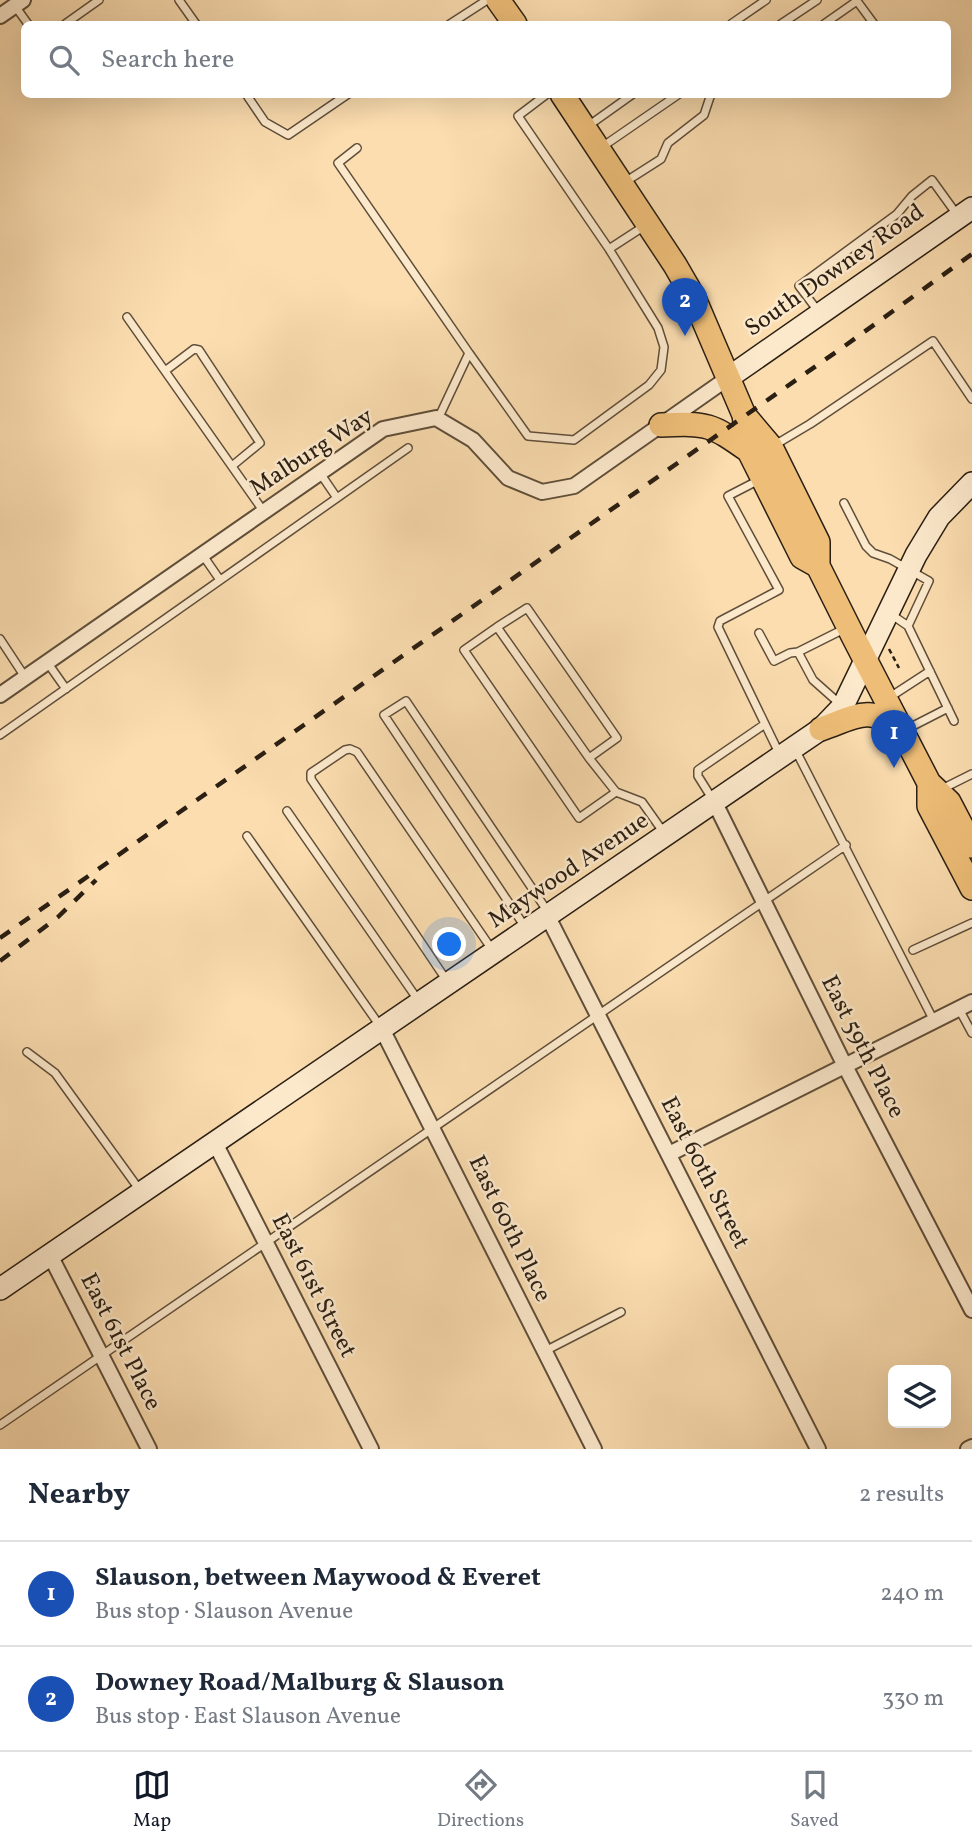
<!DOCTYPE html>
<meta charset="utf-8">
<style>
:root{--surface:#fff;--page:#f2f2f3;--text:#1f2937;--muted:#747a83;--line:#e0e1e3;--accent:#111827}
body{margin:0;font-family:Vollkorn,serif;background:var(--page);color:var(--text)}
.controls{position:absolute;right:21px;bottom:21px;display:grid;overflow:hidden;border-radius:10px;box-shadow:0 7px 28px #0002}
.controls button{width:63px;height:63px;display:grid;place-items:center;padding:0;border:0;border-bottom:2px solid var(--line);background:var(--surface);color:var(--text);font:35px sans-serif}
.you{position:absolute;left:450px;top:945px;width:24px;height:24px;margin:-18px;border:5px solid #fff;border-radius:50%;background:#1a73e8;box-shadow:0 0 0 10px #1a73e833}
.badge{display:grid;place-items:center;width:46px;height:46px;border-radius:50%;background:var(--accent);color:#fff;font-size:23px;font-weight:700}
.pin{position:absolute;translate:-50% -58px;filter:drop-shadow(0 2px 4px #0008)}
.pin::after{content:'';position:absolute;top:37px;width:24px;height:21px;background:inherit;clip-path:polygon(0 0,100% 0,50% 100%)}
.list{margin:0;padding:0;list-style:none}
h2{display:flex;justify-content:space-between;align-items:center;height:91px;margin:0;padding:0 28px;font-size:30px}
h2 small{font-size:23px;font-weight:400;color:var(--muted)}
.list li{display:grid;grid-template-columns:46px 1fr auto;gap:21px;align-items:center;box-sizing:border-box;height:105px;padding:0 28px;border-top:2px solid var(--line)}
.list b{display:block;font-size:26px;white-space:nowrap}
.list p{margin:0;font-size:23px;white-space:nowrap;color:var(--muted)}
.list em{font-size:23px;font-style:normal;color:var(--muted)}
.icon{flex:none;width:38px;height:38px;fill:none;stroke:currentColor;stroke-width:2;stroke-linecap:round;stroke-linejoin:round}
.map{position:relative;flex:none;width:972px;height:1449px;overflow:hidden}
.search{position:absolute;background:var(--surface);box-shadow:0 7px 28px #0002;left:21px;right:21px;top:21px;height:77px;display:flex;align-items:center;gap:18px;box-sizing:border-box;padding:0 24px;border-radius:10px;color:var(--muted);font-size:26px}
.sheet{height:301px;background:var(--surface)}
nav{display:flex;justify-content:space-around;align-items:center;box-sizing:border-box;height:98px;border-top:2px solid var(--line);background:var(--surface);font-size:19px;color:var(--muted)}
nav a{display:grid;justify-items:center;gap:4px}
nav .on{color:var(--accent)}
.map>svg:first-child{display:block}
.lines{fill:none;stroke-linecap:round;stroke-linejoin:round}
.lane-casing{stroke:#5f4e3a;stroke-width:10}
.street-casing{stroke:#5f4e3a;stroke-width:18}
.secondary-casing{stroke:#2b1f13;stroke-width:24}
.primary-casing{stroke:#2b1f13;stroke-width:26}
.path{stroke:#2b1f13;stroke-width:2.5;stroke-dasharray:5 3.5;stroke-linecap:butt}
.lane{stroke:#fce9cc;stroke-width:7}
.street{stroke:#fce9cc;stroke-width:14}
.secondary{stroke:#fce9cc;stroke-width:21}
.primary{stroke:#eebe78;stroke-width:23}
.rail{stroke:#2b1f13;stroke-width:4.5;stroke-dasharray:12 12;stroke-linecap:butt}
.labels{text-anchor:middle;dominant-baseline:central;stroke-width:5;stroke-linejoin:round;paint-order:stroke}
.street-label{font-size:24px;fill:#2b1f13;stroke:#fce9cc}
</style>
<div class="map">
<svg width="972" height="1449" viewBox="0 0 972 1449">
<rect width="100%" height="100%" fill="#fbddb0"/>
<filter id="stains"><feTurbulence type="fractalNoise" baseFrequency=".00286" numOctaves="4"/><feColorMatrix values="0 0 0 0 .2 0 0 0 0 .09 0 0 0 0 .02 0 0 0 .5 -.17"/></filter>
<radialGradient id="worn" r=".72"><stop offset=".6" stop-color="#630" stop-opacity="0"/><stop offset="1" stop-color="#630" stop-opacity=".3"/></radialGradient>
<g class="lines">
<!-- lane casing -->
<g class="lane-casing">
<path id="lane" d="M179,0l17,24
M15,6l13,18
M65,24l34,-24
M450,24l37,-24
M731,24l35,-24
M781,24l36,-24
M824,24l33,-23 17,23
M246,94l19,28 23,13 60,-41
M588,126l45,-32
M602,147l77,-53
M357,148l-19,15 131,190
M625,182l36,-23 7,-16 36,-28 7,-21
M609,249l37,-24
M818,311l-19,-25 98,-72 15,-18 20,-16 26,36
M127,317l137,195
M165,371l29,-22 5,1 61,93 -28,23
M438,419l31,-66 59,83 46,4 75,-55 12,-15 3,-23 -6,-19 -49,-79 -91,-133 29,-22
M773,446l37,-22 123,-83 39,58
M320,473l17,25
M759,480l-31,16 51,94 -59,31 -2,6 61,126
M844,503l22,43 7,7 17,6 39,22 -21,45
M202,554l18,26
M892,615l16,11 46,95
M497,627l-33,23 115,168 37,-26
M759,633l15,28 16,-8 8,-1 48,-24
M0,639l25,38
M798,652l15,28 27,24
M47,662l19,27
M890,697l40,-26
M905,730l43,-22
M0,735l408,-287
M795,749l139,272
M589,758l28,-20 -90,-130 -30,19 92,131 27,34 26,10 22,31
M942,789l30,-15
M713,800l-15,-24v-6l67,-46
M287,811l131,189
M247,836l133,190
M525,927l-141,-212 22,-14 142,211
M913,950l59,-27
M447,981l-136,-202v-6l34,-23 5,-1 7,3 136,199
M959,1009l13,24
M27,1052l28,21 84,116
M545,1351l76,-39
M0,1425l846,-580"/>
</g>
<!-- street casing -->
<g class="street-casing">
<path id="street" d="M0,16l23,-16
M0,695l383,-266 53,-11 37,22 35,38 34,14 32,-6 154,-108
M715,803l130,263 127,244
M548,917l270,532
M382,1029l212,420
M215,1143l156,306
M669,1154l303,-152
M50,1255l99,194
M968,1449l4,-2"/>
</g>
<!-- secondary casing -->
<g class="secondary-casing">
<path id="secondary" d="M728,378l244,-170
M0,1289l821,-560 22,-23 73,-151 23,-38 33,-34"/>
</g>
<!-- primary casing -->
<g class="primary-casing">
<path id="primary" d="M498,0l17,24
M562,94l113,171 19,33 50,117 5,36 53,106 16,9
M744,415l27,32 47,95v24l36,72 75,145 20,19 23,44
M661,425c47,-2 50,-1 88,26
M821,729c37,-13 46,-24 81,0
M929,783v23l43,82"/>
</g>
<!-- path -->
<path class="path" d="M889,649l10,19"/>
<!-- lane -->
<use href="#lane" class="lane"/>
<!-- street -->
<use href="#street" class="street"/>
<!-- secondary -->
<use href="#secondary" class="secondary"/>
<!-- primary -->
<use href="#primary" class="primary"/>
<!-- rail -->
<path class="rail" d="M0,938l846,-593 126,-91
M0,961l58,-44 38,-37"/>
</g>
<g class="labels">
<!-- street labels -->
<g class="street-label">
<text transform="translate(835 271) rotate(-35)">South Downey Road</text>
<text transform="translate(312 453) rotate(-33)">Malburg Way</text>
<text transform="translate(569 871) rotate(-34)">Maywood Avenue</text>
<text transform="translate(862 1047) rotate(63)">East 59th Place</text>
<text transform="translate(704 1173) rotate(63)">East 60th Street</text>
<text transform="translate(509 1229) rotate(64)">East 60th Place</text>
<text transform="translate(313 1286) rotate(63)">East 61st Street</text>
<text transform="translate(120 1342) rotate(63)">East 61st Place</text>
</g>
</g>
<rect width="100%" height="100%" filter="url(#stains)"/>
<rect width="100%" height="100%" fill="url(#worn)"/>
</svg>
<div class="controls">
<button><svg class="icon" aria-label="layers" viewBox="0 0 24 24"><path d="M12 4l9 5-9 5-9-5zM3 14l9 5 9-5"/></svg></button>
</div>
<div class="you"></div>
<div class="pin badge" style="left:894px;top:768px;background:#1a4fb4">1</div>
<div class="pin badge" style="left:685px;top:336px;background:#1a4fb4">2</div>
<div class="search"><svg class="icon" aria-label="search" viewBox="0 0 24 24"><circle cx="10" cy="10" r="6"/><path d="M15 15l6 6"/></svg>Search here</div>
</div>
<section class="sheet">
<h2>Nearby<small>2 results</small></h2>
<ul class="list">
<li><span class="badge" style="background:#1a4fb4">1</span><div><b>Slauson, between Maywood &amp; Everet</b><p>Bus stop · Slauson Avenue</p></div><em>240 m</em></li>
<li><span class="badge" style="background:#1a4fb4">2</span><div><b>Downey Road/Malburg &amp; Slauson</b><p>Bus stop · East Slauson Avenue</p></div><em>330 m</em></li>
</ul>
</section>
<nav>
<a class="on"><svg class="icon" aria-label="map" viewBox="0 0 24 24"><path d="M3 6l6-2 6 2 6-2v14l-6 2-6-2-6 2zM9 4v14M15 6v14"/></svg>Map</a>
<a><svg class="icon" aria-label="directions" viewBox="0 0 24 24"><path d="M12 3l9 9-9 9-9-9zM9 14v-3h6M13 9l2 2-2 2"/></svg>Directions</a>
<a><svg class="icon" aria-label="saved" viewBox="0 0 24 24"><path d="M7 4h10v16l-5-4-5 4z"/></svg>Saved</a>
</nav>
